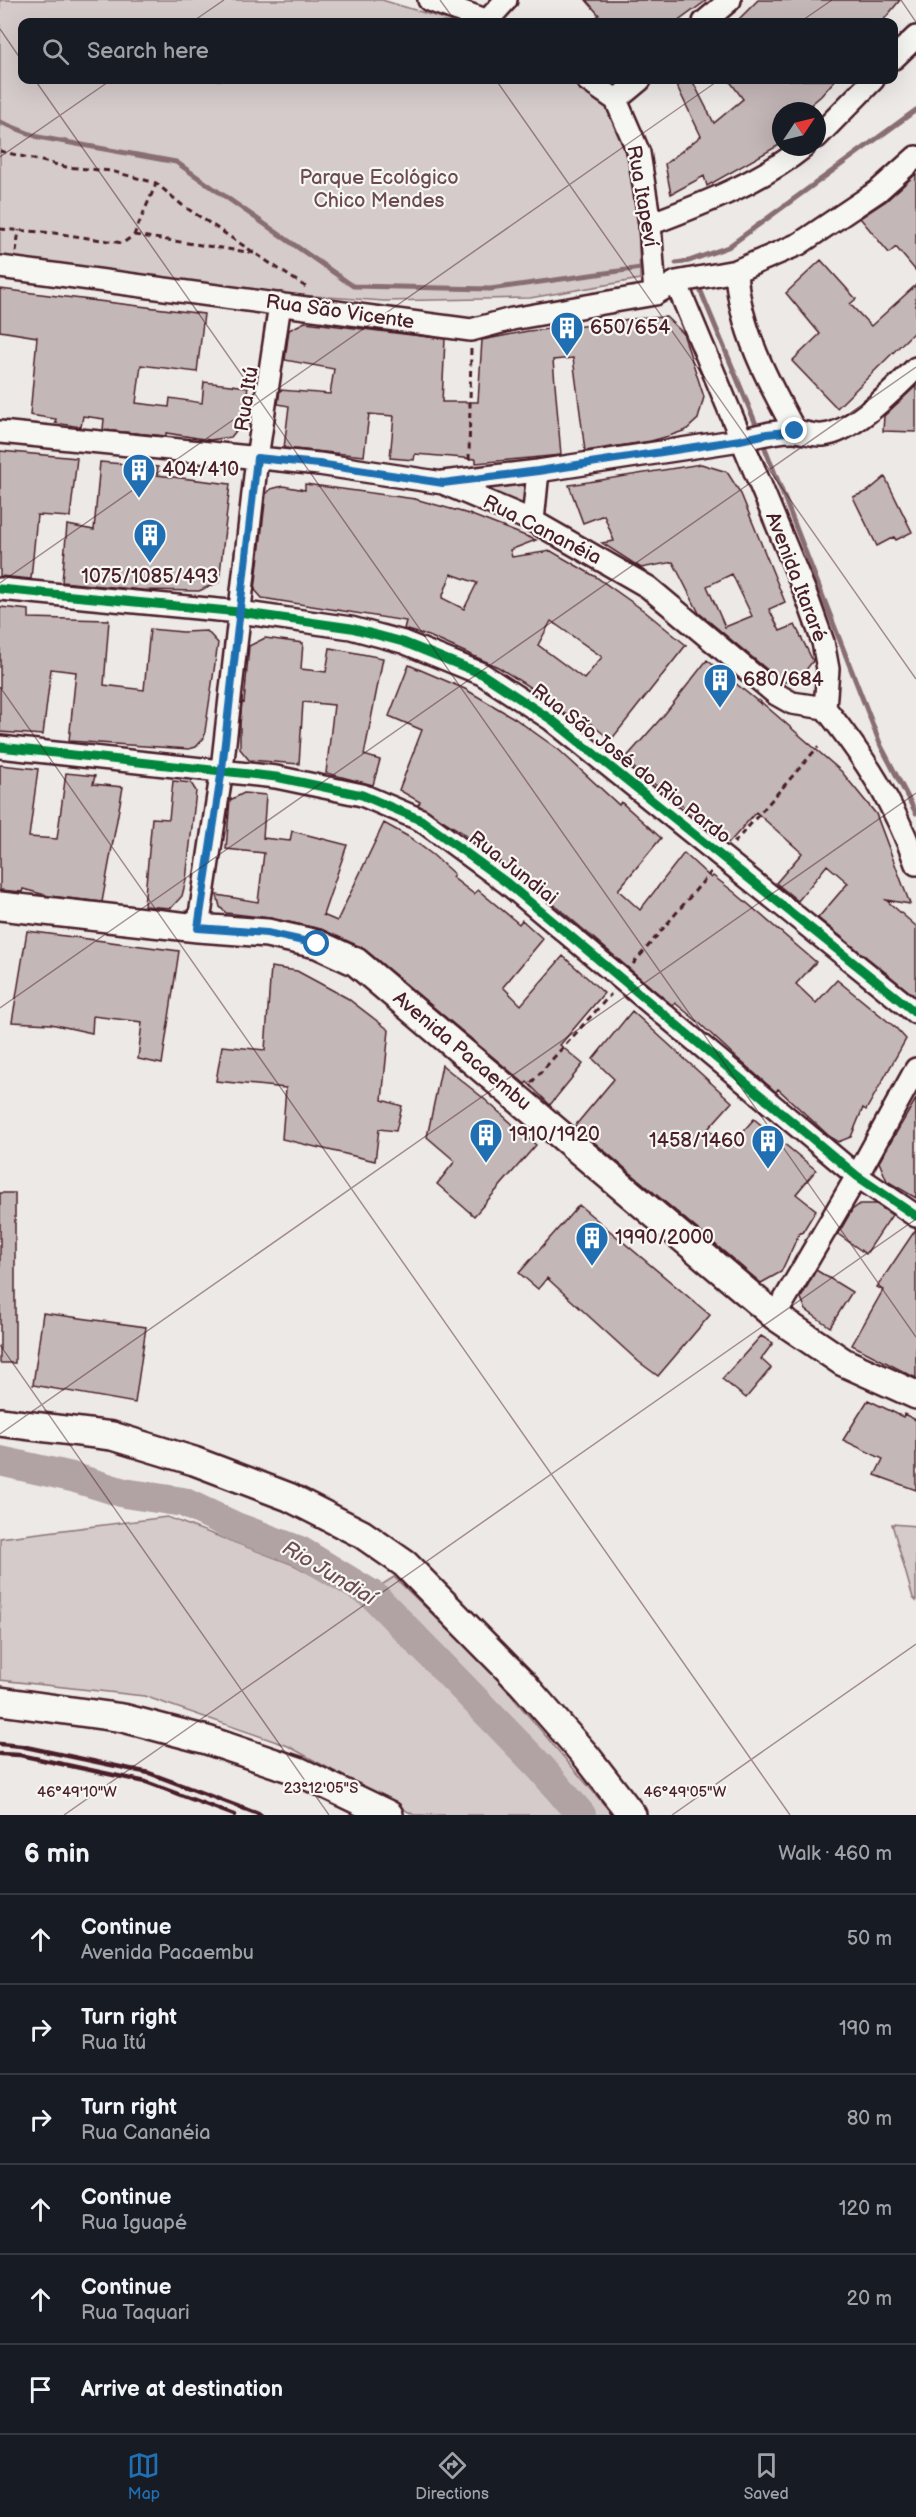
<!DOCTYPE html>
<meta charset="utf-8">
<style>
:root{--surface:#171b24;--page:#242831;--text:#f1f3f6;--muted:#9ea1a6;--line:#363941;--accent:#1f6fb2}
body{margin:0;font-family:"Balsamiq Sans",sans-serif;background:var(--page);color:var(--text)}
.compass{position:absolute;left:772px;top:102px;width:54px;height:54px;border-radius:50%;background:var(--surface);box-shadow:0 6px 24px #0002;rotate:55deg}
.stop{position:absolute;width:18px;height:18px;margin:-14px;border:4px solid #1f6fb2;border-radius:50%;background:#fff}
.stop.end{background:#1f6fb2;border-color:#fff;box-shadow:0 2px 6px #0008}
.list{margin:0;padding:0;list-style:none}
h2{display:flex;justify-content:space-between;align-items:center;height:78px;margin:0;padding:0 24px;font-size:26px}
h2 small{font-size:20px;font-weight:400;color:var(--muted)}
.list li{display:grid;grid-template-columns:39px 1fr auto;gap:18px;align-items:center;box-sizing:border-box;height:90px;padding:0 24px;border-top:2px solid var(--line)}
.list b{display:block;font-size:22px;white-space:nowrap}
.list p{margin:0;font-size:20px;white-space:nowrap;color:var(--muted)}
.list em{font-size:20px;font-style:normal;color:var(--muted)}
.icon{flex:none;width:33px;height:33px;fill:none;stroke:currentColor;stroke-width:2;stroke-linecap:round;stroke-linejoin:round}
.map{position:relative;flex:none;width:916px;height:1815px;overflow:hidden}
.search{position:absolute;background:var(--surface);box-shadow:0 6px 24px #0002;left:18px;right:18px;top:18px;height:66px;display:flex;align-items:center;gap:15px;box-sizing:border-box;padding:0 21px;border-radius:12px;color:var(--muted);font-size:22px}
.sheet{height:618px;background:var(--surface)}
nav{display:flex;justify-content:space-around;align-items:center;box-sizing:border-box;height:84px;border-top:2px solid var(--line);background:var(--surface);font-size:16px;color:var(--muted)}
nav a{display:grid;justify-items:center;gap:3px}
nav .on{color:var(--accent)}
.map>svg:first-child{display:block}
.green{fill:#d4cbca;stroke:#8f757a;stroke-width:1.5}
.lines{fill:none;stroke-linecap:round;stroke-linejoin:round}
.stream{stroke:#886e73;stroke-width:5}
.river{stroke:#b1a2a3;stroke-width:30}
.building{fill:#c4b7b7;stroke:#4a1f2b;stroke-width:1.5;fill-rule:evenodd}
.minor-casing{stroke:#4a1f2b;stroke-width:26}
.major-casing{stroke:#4a1f2b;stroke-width:32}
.path{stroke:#4a1f2b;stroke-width:3;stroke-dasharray:6 4.5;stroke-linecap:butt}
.minor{stroke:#f6f6f2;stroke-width:21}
.major{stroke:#f6f6f2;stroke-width:27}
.rail{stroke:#4a1f2b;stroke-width:4.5}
.cycleway-casing{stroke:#f6f6f2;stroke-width:13}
.cycleway{stroke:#00873e;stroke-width:9}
.route{stroke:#1f6fb2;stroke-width:8}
.ticks{fill:none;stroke:#4a1f2b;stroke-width:1.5;stroke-opacity:0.45}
.labels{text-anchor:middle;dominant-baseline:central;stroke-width:4.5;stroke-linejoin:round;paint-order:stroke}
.park-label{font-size:20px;fill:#6c4a53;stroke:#f6f6f2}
.street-label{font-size:20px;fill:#4a1f2b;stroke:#f6f6f2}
.poi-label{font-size:20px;fill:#4a1f2b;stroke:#f6f6f2;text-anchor:start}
.water-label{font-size:21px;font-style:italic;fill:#6e4d55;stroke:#f6f6f2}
.ticks-label{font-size:15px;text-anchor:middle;fill:#4a1f2b;stroke:#f6f6f2;stroke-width:4.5;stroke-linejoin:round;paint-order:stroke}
</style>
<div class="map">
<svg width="916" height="1815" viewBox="0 0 916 1815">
<rect width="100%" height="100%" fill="#ece9e6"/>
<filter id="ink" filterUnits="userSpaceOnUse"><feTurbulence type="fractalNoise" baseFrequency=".0167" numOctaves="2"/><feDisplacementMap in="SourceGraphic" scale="12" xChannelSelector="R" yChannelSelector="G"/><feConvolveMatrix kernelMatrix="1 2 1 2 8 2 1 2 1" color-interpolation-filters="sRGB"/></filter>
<g filter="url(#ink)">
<!-- green -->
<path class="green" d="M0,0h382l72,22h-432v58h550l32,18 32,62 4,119 -110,19 -146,3 -98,-7 -286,-37z
M527,481l-3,26 -45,-19z
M167,1517l127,48 64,35 36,-23 92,89 127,149h-199l-126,-69 -144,-50 -144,-16v-142z
M892,1524l24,2v75l-3,-3z"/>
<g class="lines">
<!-- stream -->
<path class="stream" d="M0,122l38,15 138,25 177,124 137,3 158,-22
M676,263l13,-2 39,-14 188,-137
M697,282l58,140
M765,448l116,298 35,67"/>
<!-- river -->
<path class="river" d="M0,1461l72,16 52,16 59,9 53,25 64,24 74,45 167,172 40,47"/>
</g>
<!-- building -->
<path class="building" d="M586,0h121l-30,22h-87l9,-7z
M758,0h142l-18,22h-146z
M674,80h18l22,43 29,-24 -14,-19h106l-14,16 -18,15h-22v33l-74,42 -3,-10 -33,18 -6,-30 36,-28z
M916,174v97l-20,-24 -7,6 -29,-35 26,-17z
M821,260l35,39 -6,5 21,22 45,-41v45l-79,78 -45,-47 28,-27 -34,-41z
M0,289l204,25 -7,58 -56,-7 -5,38 33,4 1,-9 32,5 2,-21 44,5 -7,38 -10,12 -21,3 -44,-7v3l-63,-6 1,-11 -21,-3 -2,11 -26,-4 1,-4 -26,-4 7,-78 -37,-6z
M666,317l17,16 21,64 -6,22 -12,11 -17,6 -18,5 -66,10 -12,-93 -20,2 8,95 -85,8v-4l-61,-5 -1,6 -24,-2 4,-42 -25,-2 -5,42 -80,-8 5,-42 -11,-2 2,-14 50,4 4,-25 -49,-9 4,-30 16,-8 140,17 -3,63h36l4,-62 46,-9 77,-7 24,-5z
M916,386v46l-33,-1 1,-15z
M0,451l77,7 -7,59 -33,-2 -6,64 -31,-3z
M100,462l58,5 -1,8 73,9 -11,98 -20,9 -57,-1 -80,-8 5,-57 27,5z
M701,464l26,8 14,22 44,108 -16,7 11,22 15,-6 18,36 -16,20 -15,1 -83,-69 -26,-51 -32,6 -39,-25 12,-2 -10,-26 -21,8 -14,-38zM732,574l20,42 -27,11 -18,-41z
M885,477l27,55 -16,8 -2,-3 -17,9 -24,-49 15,-6z
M305,484l110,15 54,15 67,26 -26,10 2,7 39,-6 45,26 47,33 43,35 -75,95 -25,-20 -5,6 -21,-16 2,-2 -64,-41 -69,-31 -25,-7 2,-8 -144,-23 -7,-8 11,-96 5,-5 12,-3 22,4zM451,574l26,9 -13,26 -22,-11zM551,621l51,36 -18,22 -46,-34z
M0,607l29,3v8l80,2 -5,65 40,5 6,-61 33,3 24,-1 11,12 -14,95 -8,9 -7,2 -120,-8 7,-69 -25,-3 -8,66 -43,-3z
M265,638l38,5 -2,26 25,3 4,-24 53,10 -19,97 16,5 -7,25 -47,-12 8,-68 -31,-3 -4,62 -50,-4 -9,-11v-25l2,-22 2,1 5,-57z
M707,660l54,44 -1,-3 81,70 35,43 34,90 -24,-4 30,26v71l-98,-79 30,-35 -21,-18 -29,36 -22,-18 26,-30 -46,-41 -27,31 -105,-83 40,-45z
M409,665l56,24 49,29 45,32 60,55 2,-3 40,36 -43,52 22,20 44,-57 27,25 2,-2 21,16 82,70 -20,22 20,19 21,-23 59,48 10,11 -40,71 -3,-2 -12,29 -13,5 -10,-7 -50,-46 -2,3 -39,-34 -40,-37 -22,-18 -2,3 -130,-111 -83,-64 -42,-26 2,-3 -21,-12 23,-60 -33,-14z
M0,765l38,4 -9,68 28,2 9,-66 29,3 -2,8 30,3 -21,115 -53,-6 -26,-7 -1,3 -22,-2z
M173,781l18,2 5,8 -10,89 -4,16 -11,12 -27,-2 8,-88 17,1z
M244,793l22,2 -3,43 27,3 2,-10 55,14 -24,70 14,6 47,-98 25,14 24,18 21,19 -2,3 22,17 4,-4 41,34 3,-4 21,19 -40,48 18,18 42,-49 41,37 -44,52 23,19 -33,41 -23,-23 -2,2 -162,-136 -42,-19 -51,-11 -44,-5 -6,-6 -3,-12 41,7 6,-49 -38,-4 4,-49z
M27,931l152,20 -17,113 -24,-5 4,-37 -49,-6 -1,17 -41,-9 -39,-2z
M271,967l26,4 50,27 42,32 -7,70 20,6 -6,25 -17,-2 -4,32 -93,-22 4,-51 -70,-7 6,-35 43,4z
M632,1011l100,91 -24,27 21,18 25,-28 62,51 -20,24 20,16 -14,23 -2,-1 -19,40 -20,11 -186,-157 39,-47 -21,-20z
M442,1065l40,32 54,48 -62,71 -37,-32 18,-23 -28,-24z
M916,1099v99l-29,-17 -8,-19z
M0,1193h15v170h-15z
M860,1204h16l16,11 -26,39 -28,-20 14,-24z
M579,1205l131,110 -52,61 -19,-14 -92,-84 -9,11 -19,-16z
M916,1229v149l-64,-33 31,-55 -6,-3z
M816,1270l36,22 -22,35 -24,-17 -5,-12z
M43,1313l103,14 -11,76 -102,-18z
M761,1336l12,7 -12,16 10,9 -25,30 -24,-19z
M868,1400l35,17 1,-3 12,6v70l-41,-15 8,-16 -40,-19z"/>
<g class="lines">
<!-- minor casing -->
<g class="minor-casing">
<path id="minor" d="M429,0l62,22
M487,21l19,-21
M704,22l26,-22
M894,58l22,-21
M587,80l29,20 23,53 11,71 5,70
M616,100l24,-20
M817,137l56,-57
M650,224c53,-20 109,-41 154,-77
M0,267l471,63 41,-11 143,-25 21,-12 60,-11 63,-27 79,-53 38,-34
M736,271c3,57 32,111 59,160
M676,282l129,310 18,50 5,27 -3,39c39,49 70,96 91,156
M0,432l319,32 124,19 90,38 115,66 128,107 16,9 33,5
M443,482l95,-11 202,-31c18,-4 37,-10 55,-9 9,1 19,5 28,4 31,-3 71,-46 93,-67
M533,521l5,-50
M0,589l239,23 112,16 52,14 79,32 70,46 364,293
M0,747l276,30 86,18 59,25 86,63 350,293 59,40
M198,928l24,-159 35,-311 23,-154
M775,1316l82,-140 59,-107"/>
</g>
<!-- major casing -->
<g class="major-casing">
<path id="major" d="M0,906l198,22 69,5 50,11 39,18 419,354 68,46 73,33
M0,1422l112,14 82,25 95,36 73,37 43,30 117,119 65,74 45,58
M0,1701l123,17 84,22 91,31 91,44"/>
</g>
<!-- path -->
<path class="path" d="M0,151l66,16 45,4 45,12 26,22 127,84
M0,229l54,4 69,10 11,-8 22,-51
M134,235l120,18
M16,252l3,-22
M469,460l2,-113
M734,843l84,-96
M633,964l78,-92
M531,1083l80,-89"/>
<!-- minor -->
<use href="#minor" class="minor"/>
<!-- major -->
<use href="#major" class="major"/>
<!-- rail -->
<path class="rail" d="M0,1744l21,2 128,27 112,42
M0,1754l20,1 126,27 88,33"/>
<!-- cycleway casing -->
<g class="cycleway-casing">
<path id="cycleway" d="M0,589l239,23 112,16 52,14 79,32 70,46 364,293
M0,747l276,30 86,18 59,25 86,63 350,293 59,40"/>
</g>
<!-- cycleway -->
<use href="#cycleway" class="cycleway"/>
</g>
</g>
<g class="lines" filter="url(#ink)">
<!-- route -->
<path class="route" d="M317,944l-50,-11 -69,-5 24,-159 35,-311 62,6 124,19 95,-12 202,-31 27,-6 28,-3"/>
</g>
<!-- ticks -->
<path class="ticks" d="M440,0l16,22M901,0l15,22M192,22l32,-22M800,22l32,-22M0,29l22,32M35,80l881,1257M496,80l420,599M0,157l111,-77M0,583l719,-503M0,687l790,1128M0,1008l916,-641M0,1345l329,470M0,1434l916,-641M64,1815l852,-596M672,1815l244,-171"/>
<!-- icons -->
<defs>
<g id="building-pin" transform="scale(1.725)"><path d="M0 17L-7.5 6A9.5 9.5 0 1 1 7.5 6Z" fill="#1f6fb2" stroke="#f6f6f2"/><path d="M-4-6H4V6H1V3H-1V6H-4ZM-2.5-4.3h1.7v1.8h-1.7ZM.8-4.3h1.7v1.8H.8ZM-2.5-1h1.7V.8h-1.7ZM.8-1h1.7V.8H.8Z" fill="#fff"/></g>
</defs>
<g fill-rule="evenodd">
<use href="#building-pin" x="567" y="328"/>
<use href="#building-pin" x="139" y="470"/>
<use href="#building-pin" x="150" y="535"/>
<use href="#building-pin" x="720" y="680"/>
<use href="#building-pin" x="486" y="1135"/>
<use href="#building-pin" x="768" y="1141"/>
<use href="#building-pin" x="592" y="1238"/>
</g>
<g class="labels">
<!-- park labels -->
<g class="park-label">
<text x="379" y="178">Parque Ecológico<tspan x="379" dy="23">Chico Mendes</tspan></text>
</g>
<!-- street labels -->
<g class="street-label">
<text transform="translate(642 196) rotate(80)">Rua Itapeví</text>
<text transform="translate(340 312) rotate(8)">Rua São Vicente</text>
<text transform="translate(247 399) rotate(-81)">Rua Itú</text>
<text transform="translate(542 530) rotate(27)">Rua Cananéia</text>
<text transform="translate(796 577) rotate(69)">Avenida Itararé</text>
<text transform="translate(631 764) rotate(38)">Rua São José do Rio Pardo</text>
<text transform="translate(513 868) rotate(38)">Rua Jundiai</text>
<text transform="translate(462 1051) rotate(40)">Avenida Pacaembu</text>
</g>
<!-- poi labels -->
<g class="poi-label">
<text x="590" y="328">650/654</text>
<text x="162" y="470">404/410</text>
<text x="150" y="577" text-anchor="middle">1075/1085/493</text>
<text x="743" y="680">680/684</text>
<text x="509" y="1135">1910/1920</text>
<text x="745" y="1141" text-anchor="end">1458/1460</text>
<text x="615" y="1238">1990/2000</text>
</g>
<!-- water labels -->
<g class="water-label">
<text transform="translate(329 1573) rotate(31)">Rio Jundiaí</text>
</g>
</g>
<g class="ticks-label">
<text x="321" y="1793">23°12'05"S</text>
<text x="77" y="1797">46°49'10"W</text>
<text x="685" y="1797">46°49'05"W</text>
</g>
</svg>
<svg class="compass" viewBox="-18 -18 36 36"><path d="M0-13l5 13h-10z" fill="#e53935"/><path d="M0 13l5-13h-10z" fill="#9ea1a6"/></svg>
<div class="stop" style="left:317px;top:944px"></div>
<div class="stop end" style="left:795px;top:431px"></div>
<div class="search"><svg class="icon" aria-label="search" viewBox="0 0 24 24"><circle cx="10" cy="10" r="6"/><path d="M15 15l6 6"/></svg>Search here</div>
</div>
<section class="sheet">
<h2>6 min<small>Walk · 460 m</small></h2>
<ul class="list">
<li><svg class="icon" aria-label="ahead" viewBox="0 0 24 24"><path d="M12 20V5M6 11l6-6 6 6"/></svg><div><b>Continue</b><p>Avenida Pacaembu</p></div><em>50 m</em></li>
<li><svg class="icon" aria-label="right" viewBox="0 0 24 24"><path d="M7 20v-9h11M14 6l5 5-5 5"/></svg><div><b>Turn right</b><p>Rua Itú</p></div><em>190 m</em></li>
<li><svg class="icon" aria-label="right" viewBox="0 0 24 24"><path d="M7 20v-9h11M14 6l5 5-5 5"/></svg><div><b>Turn right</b><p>Rua Cananéia</p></div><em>80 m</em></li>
<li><svg class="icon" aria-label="ahead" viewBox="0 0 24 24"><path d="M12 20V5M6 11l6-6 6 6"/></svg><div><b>Continue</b><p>Rua Iguapé</p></div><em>120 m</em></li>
<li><svg class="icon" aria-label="ahead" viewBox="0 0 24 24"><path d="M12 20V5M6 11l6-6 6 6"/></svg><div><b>Continue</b><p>Rua Taquari</p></div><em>20 m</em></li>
<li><svg class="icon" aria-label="arrive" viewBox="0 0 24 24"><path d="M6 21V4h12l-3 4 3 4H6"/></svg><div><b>Arrive at destination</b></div></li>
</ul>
</section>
<nav>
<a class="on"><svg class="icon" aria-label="map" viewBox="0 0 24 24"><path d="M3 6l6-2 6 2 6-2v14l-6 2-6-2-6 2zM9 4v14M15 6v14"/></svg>Map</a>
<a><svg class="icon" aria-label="directions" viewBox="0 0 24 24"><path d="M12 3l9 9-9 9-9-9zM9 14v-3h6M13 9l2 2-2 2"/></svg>Directions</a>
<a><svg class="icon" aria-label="saved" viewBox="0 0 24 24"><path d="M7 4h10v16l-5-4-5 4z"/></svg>Saved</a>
</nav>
